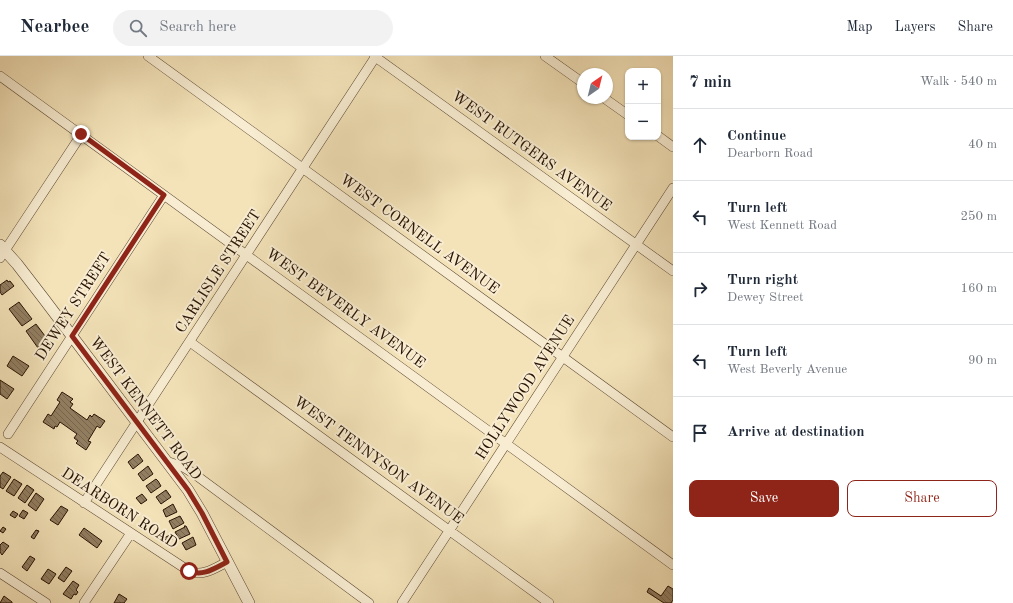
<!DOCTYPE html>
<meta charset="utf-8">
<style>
:root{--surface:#fff;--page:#f2f2f3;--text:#1f2937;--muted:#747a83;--line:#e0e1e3;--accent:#8f2418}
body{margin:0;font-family:"Old Standard TT",serif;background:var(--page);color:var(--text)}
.controls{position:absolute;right:12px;top:12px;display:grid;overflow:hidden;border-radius:8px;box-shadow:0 1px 3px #0004}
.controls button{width:36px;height:36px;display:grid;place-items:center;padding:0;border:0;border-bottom:1px solid var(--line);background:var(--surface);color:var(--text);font:20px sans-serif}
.compass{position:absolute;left:577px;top:12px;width:36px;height:36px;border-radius:50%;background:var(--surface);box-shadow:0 1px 3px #0004;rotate:35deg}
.stop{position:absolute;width:12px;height:12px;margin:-9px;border:3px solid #8f2418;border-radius:50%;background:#fff}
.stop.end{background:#8f2418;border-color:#fff;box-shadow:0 1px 4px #0008}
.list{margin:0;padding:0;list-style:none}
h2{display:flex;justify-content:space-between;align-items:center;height:52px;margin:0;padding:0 16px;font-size:17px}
h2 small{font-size:13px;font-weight:400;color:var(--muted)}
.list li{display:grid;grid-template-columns:26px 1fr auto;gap:12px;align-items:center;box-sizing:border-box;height:72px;padding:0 16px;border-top:1px solid var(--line)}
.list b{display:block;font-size:15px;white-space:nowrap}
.list p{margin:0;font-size:13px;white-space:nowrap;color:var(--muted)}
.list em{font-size:13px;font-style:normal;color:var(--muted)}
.actions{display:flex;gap:8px;padding:12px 16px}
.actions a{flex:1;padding:9px 0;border:1px solid var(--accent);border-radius:8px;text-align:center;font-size:14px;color:var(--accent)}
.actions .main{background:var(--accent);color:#fff}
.icon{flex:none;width:22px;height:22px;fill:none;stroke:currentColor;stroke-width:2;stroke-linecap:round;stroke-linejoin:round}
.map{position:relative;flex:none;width:673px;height:547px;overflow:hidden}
header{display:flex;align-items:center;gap:24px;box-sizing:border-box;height:56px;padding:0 20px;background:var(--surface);border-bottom:1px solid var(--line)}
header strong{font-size:19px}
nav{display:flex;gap:22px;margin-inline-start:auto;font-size:14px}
.search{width:280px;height:36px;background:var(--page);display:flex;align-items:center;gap:10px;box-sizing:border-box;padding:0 14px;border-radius:22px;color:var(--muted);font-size:15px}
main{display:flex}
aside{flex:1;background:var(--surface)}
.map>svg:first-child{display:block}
.building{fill:url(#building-back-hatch);stroke:#281204}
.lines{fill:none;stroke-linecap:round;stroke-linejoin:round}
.minor-casing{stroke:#5b4631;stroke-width:10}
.tertiary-casing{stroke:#5b4631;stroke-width:12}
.minor{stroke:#f8edd2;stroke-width:9}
.tertiary{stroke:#f8edd2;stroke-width:11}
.route{stroke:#8f2418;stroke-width:5}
.labels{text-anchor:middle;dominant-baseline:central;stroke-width:4;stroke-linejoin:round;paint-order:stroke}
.street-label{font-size:15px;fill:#281204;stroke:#f8edd2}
</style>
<header>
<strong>Nearbee</strong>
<div class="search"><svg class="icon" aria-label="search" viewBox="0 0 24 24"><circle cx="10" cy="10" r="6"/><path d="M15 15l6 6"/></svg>Search here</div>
<nav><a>Map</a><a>Layers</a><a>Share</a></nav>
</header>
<main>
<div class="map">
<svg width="673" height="547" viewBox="0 0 673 547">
<defs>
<pattern id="building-back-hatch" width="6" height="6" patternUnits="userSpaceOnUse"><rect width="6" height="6" fill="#927f62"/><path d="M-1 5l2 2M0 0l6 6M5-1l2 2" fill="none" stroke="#77674f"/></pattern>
</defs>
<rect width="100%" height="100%" fill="#f4e3b9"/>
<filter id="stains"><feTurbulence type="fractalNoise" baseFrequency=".005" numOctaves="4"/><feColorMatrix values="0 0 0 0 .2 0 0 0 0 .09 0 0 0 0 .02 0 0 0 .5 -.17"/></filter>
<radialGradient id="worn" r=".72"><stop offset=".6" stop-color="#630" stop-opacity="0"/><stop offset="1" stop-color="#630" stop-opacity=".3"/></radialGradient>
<!-- building -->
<path class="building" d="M7,224l1,2 2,-1 4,5 -12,9 -2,-3v-7z
M19,246l13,17 -10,7 -13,-17z
M36,268l12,16 -10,8 -12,-17z
M13,300l16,10 -7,10 -15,-10z
M0,324l14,9 -7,10 -7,-5z
M62,336l11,7 -3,3 3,2 -3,4 17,12 3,-5 2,2 2,-3 11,7 -5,7 -3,-2 -9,15 3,1 -5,8 -10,-7 2,-2 -4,-3 3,-4 -17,-12 -3,5 -2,-1 -1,3 -11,-7 5,-8 3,2 9,-14 -3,-2z
M138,398l5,7 -10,8 -5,-7z
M148,410l5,8 -10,7 -5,-7z
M3,416l8,5 -8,12 -3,-2v-11z
M14,423l8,5 -8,12 -8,-5z
M156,423l2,2 3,5 -10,7 -5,-7z
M27,429l7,5 -9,13 -7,-5z
M166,434l5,7 -10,7 -5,-7z
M36,437l8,6 -8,12 -8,-6z
M142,438l5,6 -6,4 -5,-6z
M173,448l4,8 -11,5 -3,-7z
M61,450l7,4 -10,15 -8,-5z
M23,454l5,3 -4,6 -5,-3z
M13,455l5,3 -3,4 -5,-3z
M180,460l4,7 -11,6 -4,-8z
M184,470h2l4,8 -11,5 -4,-7 10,-5z
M3,471l3,2 -3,4 -3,-2z
M84,472l18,13 -5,7 -18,-13z
M36,474l3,1 -5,8 -3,-2z
M170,479l3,4 -7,4 -2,-5z
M193,481l3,8 -10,5 -4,-7z
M3,486l6,4 -7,9 -2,-3v-7z
M30,500l5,3 -8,12 -5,-4z
M66,511l6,4 -8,11 -6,-4z
M48,513l8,5 -7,10 -8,-5z
M73,525l6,4 -3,5 2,2 -2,3 -2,-1 -3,5 -8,-5z
M668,530l5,3v11l-2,3h-7l-17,-11 2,-4 12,8z
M119,538l8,5 -3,4h-10z
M4,540l8,6v1h-12z"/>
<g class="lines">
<!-- minor casing -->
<g class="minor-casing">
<path id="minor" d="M148,0l525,381
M374,0l299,215
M545,0l38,27
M0,20l673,489
M604,42l24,17
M658,80l15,11
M0,202l81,-123
M190,286l359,261
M8,378l156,-239
M0,391l189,124c14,6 26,-3 38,-9
M166,405l17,6 10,6 176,130
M84,447l292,-447
M0,517l46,30
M84,547l47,-70
M402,547l271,-415"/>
</g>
<!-- tertiary casing -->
<g class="tertiary-casing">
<path id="tertiary" d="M0,189l17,19 27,35 144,191 14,23 47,90"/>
</g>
<!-- minor -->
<use href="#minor" class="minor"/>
<!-- tertiary -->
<use href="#tertiary" class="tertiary"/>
</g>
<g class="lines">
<!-- route -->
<path class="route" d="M81,78l83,61 -92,141 116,154 14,23 25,49c-12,6 -24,15 -38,9"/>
</g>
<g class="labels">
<!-- street labels -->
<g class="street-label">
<text transform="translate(531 96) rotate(36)">WEST RUTGERS AVENUE</text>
<text transform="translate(419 179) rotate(36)">WEST CORNELL AVENUE</text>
<text transform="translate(219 216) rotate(-57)">CARLISLE STREET</text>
<text transform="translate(74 251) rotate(-57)">DEWEY STREET</text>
<text transform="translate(345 253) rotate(36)">WEST BEVERLY AVENUE</text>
<text transform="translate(526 332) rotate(-57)">HOLLYWOOD AVENUE</text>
<text transform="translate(145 353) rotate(53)">WEST KENNETT ROAD</text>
<text transform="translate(378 405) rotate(36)">WEST TENNYSON AVENUE</text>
<text transform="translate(119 453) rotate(33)">DEARBORN ROAD</text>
</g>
</g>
<rect width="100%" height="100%" filter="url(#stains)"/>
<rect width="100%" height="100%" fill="url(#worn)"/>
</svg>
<div class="controls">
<button>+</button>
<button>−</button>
</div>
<svg class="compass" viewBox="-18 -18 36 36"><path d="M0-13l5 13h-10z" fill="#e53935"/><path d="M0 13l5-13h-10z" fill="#747a83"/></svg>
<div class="stop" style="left:189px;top:515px"></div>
<div class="stop end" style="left:81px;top:78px"></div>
</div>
<aside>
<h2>7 min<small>Walk · 540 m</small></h2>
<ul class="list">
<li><svg class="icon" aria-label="ahead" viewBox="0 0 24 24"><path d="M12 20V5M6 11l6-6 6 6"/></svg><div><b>Continue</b><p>Dearborn Road</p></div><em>40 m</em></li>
<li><svg class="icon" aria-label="left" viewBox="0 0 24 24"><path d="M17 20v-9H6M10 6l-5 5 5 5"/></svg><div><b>Turn left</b><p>West Kennett Road</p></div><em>250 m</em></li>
<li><svg class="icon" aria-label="right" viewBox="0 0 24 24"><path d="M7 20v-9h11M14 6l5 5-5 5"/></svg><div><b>Turn right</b><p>Dewey Street</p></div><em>160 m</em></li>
<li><svg class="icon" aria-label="left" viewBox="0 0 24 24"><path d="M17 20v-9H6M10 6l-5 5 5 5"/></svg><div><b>Turn left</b><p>West Beverly Avenue</p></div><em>90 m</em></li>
<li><svg class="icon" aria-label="arrive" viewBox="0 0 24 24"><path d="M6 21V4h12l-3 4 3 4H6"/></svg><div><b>Arrive at destination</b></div></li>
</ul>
<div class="actions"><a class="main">Save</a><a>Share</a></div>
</aside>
</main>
